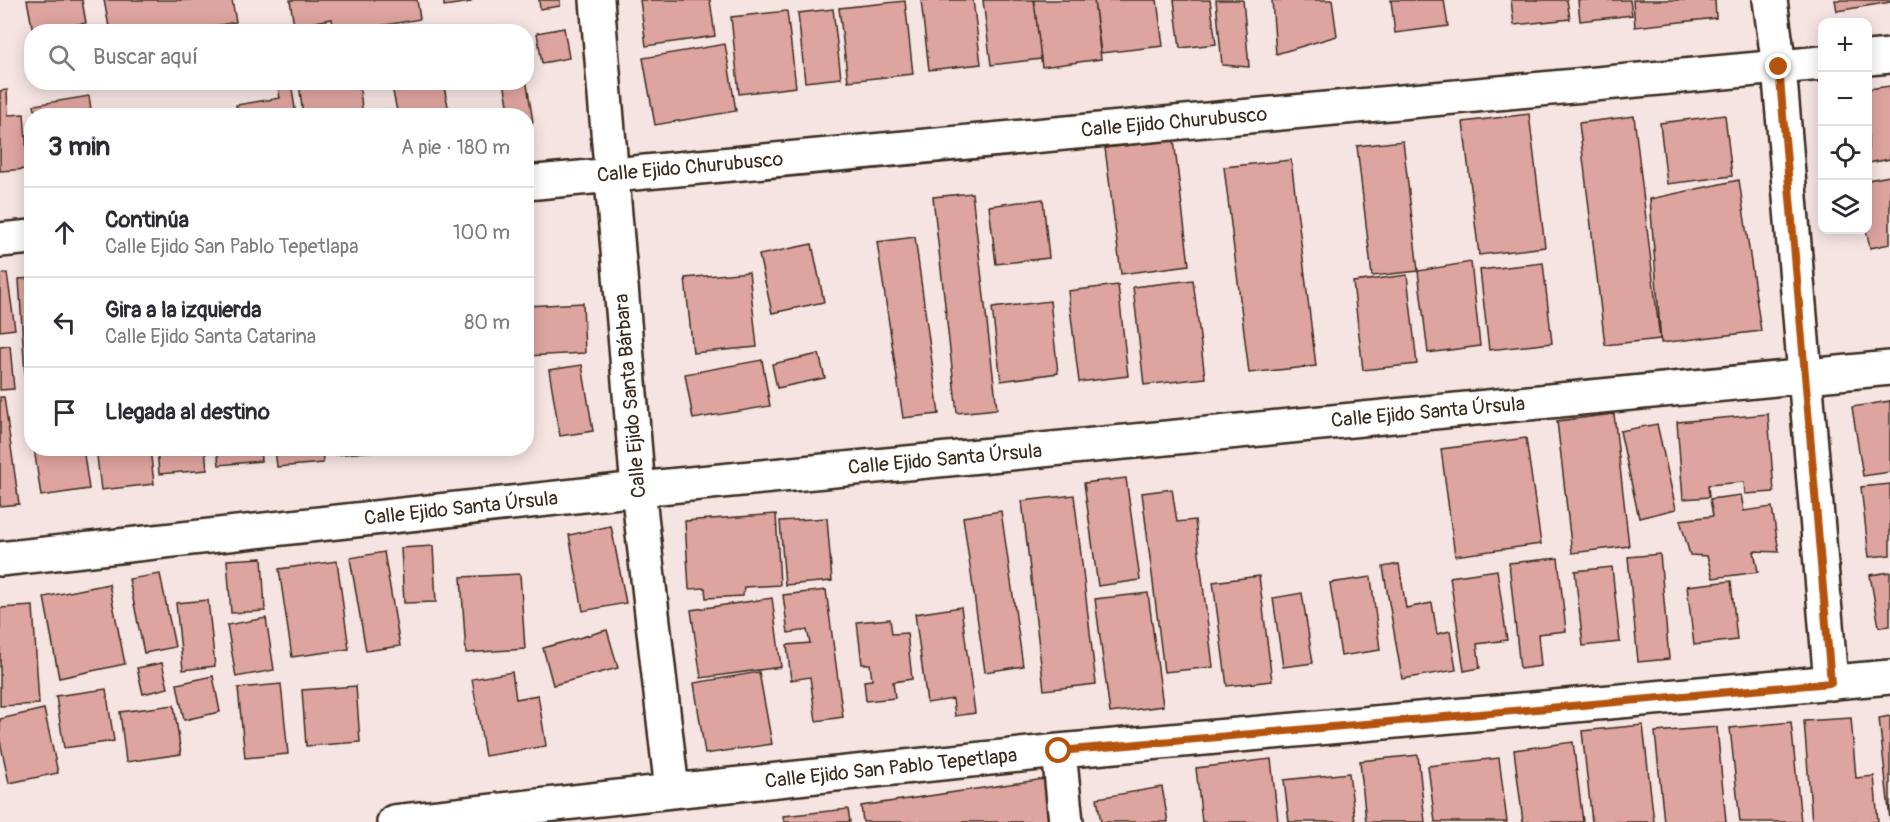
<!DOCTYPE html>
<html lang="es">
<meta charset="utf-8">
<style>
:root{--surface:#fff;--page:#f2f2f3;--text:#2b2b33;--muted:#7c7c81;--line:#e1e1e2}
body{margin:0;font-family:Pangolin,sans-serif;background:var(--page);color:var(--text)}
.controls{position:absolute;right:18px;top:18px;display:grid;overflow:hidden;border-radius:12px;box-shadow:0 3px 15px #0003}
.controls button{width:54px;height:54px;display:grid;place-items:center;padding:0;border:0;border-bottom:2px solid var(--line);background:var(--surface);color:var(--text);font:30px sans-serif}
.stop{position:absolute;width:18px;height:18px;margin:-14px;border:4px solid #b45309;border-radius:50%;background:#fff}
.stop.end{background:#b45309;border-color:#fff;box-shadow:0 2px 6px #0008}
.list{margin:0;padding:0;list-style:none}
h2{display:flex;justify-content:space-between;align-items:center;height:78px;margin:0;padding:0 24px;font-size:26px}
h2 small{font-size:20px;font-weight:400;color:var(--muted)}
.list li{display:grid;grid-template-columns:39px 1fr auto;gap:18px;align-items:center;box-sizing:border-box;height:90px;padding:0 24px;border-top:2px solid var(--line)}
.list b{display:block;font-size:22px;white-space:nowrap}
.list p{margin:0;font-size:20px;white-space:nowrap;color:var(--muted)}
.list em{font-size:20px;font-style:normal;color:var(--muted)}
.icon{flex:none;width:33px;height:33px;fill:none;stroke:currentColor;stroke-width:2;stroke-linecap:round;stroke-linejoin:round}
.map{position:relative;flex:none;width:1890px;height:822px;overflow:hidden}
.search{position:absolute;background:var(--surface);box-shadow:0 3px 15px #0003;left:24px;top:24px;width:510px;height:66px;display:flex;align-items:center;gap:15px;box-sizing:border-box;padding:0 21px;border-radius:24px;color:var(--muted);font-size:22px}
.panel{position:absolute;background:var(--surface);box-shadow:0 3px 15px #0003;left:24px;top:108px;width:510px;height:348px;border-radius:24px}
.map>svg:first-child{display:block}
.building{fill:#dea49f;stroke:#3b2a1e;stroke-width:1.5}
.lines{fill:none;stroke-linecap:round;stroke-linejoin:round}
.minor-casing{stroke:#3b2a1e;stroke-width:38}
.minor{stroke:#fff;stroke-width:33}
.route{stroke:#b45309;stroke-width:8}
.labels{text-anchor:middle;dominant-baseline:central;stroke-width:5;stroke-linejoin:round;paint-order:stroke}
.street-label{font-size:20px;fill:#3b2a1e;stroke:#fff}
</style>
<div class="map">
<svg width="1890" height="822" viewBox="0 0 1890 822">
<rect width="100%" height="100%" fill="#f5e4e2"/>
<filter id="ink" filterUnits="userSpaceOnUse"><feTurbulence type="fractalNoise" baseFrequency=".0167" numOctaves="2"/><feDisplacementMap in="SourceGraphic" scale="12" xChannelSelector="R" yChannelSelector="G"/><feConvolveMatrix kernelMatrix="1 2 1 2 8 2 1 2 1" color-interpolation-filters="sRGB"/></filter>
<g filter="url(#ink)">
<!-- building -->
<path class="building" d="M27,0h55l4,23 -53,9z
M104,0h128l4,22 -52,10h-74z
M290,0h127l3,19 -74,13h-12l-2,-13 -38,7z
M444,0h27v2l-27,4z
M539,0h21v6l-20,3z
M640,0h70l5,36 -69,10z
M921,0h52l8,64 -52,6z
M983,0h51l7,59 -50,6z
M1034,0h60l7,59 -59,8z
M1094,0h63l6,46 -62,7z
M1174,0h36l6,44 -36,4z
M1216,0h27l6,67 -27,-2z
M1272,0h60l5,36 -61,18z
M1391,0h53l4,26 -53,7z
M1511,0h56l3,19 -56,6z
M1578,0h52l2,15 -52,6z
M1633,0h82l1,18 -81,9z
M1835,0h55v2l-53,9z
M905,1l8,73 -65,7 -9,-73z
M833,9l8,69 -36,4 -7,-69z
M787,11l9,76 -57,7 -8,-77z
M564,28l5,30 -27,5 -5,-30z
M725,44l11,67 -81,14 -12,-67z
M526,78l7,44 -7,8v-14h-16l-6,-34h22z
M277,82h14l5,34h-58l-2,-11 44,-7z
M299,82h60l4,34h-60z
M391,82h52l7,34h-52z
M1890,86v73l-22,4v-74z
M7,90l1,25 16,-1 4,55 -28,2v-80z
M89,96l3,20h-56l-2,-11z
M198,110l1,6h-34z
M1529,114l16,133 -66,8 -16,-133z
M1725,115l7,61 -65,8 -7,-61z
M1634,116l26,223 -55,6 -26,-222z
M1174,140l15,125 -68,9 -16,-126z
M1403,141l15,130 -46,5 -15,-130z
M1291,160l25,206 -67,7 -25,-206z
M1890,176v68l-20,4 -4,-18 2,-50z
M1739,180l22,151 -100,12 -11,-144z
M972,193l25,216 -40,4 -24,-216z
M1043,199l6,59 -53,6 -7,-58z
M915,237l24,177 -36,4 -26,-176z
M812,244l12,58 -52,11 -13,-58z
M1471,262l9,84 -52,7 -10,-82z
M1543,263l9,80 -63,7 -9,-80z
M749,272l8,75 -64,6 -8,-75z
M7,273l8,56 -15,2v-57z
M1407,275l10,89 -54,6 -10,-88z
M32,278v96l-7,1 -6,-96z
M1193,280l12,98 -61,7 -11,-98z
M1118,285l10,91 -49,6 -11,-91z
M1050,301l8,72 -57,8 -9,-73z
M583,303l2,50 -59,3v-50z
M10,346l4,43 -14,1v-43z
M819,354l6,24 -48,10 -5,-24z
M762,360l8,46 -77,13 -8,-45z
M582,365l11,66 -33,5 -11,-66z
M32,388v42l-7,-41z
M0,397h4l15,107 -19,2z
M1890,401v71l-27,4 -11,-69z
M1614,414l15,132 -57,7 -15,-132z
M1768,414l6,78 -29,2 -1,-12 -36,3 1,12 -26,2 -6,-77z
M1657,424l19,85 -37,9 -19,-87z
M1526,438l15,106 -86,12 -14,-107z
M34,448h49l6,41 -48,7z
M96,448h54l4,36 -53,6z
M157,448h48l2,22 -48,4z
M217,448h43l1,13 -42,4z
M275,448h47l1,15 -46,4z
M335,448h49v2l-48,5z
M1126,478l14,102 -42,6 -14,-103z
M1890,484v71l-21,2 -8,-70z
M1172,489l5,33 18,-2 18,147 -49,5 -22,-179z
M1074,495l22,189 -52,6 -22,-189z
M1741,495l3,16 28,-4 7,45 -25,-1 4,21 -45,6 -6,-22 -17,-1 -10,-35 33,-4 -3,-17z
M1001,511l22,155 -38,6 -22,-155z
M776,514l4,71 -36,2 -1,9 -37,2 -1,-10 -16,1 -4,-68z
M827,518l5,63 -47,4 -5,-64z
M611,526l15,77 -43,8 -14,-76z
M433,546l3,56 -32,1 -3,-55z
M384,552l16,94 -34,5 -16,-93z
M1660,554l9,105 -31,3 -10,-105z
M262,558l3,53 -34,2 -4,-53z
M1558,558l8,73 -28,3 3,32 -21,3 -11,-106z
M337,561l12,88 -57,8 -13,-88z
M1399,564l7,44 26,-5 5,31 13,-3 6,39 -54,9 -19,-112z
M1612,567l8,75 -37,4 -8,-75z
M1497,570l10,70 -30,4 3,24 -16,3 -14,-94z
M1890,572v54l-11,1 -9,-52z
M160,574l15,73 -31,6 -15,-74z
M520,574l5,75 -59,4 -5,-76z
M1259,576l13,105 -45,5 -14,-104z
M1371,577l9,73 -39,6 -11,-73z
M1731,581l6,59 -43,5 -7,-59z
M109,584l16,80 -66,14 -15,-81z
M826,590l17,127 -27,4 -6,-44 -19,3 -4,-35 23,-2 -3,-13 -19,3 -5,-38z
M1148,593l15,113 -53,7 -15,-114z
M1302,593l11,70 -30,4 -10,-69z
M772,598l9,69 -80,11 -10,-68z
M208,600l7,66 -32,4 -7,-67z
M33,606l6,98 -39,2v-98z
M961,607l14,106 -20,3 -2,-17 -26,4 -12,-89z
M266,618l8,52 -38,7 -9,-52z
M890,619l2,15 15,-1 5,46 -19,3 2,16 -29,3 -2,-20 8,-1 -2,-16h-8l-5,-42z
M607,630l11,38 -65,17 -10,-37z
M162,663l6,25 -25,6 -6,-26z
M512,672l4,27 22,-4 8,51 -61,10 -13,-77z
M759,672l13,72 -67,10 -11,-71z
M213,676l7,36 -36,8 -7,-36z
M281,684l7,70 -43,4 -7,-70z
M356,686l4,56 -54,4 -4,-56z
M106,689l8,52 -50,7 -8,-52z
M174,705l7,49 -55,8 -6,-50z
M44,709l14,64 -49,10 -9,-42v-22z
M1890,716v104l-11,-102z
M1851,718l5,60 18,-2 4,46h-66l-8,-101z
M1791,722l10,100h-61l-10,-94z
M1643,725l11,97h-62l-10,-91z
M1717,727l9,95h-62l-9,-90z
M1573,742l10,80h-60l-9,-72z
M1418,755l7,67h-59l-6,-61z
M1499,758l8,64h-72l-7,-56z
M1271,759l7,63h-76l-6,-54z
M1349,773l6,49h-66l-5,-42z
M1044,779l5,43h-186l-2,-16z
M1162,787l6,35h-67l-4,-24z
M848,809l2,13h-66l-1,-6z"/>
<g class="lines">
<!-- minor casing -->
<g class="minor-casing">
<path id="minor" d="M597,0l41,489 34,302
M1770,0l9,67 52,616
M1868,58l22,-2
M526,183l1296,-120
M0,240l32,-3
M0,559l638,-70 1252,-121
M1059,751l7,71
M394,822l278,-31 387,-40 831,-74"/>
</g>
<!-- minor -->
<use href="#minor" class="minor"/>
</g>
</g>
<g class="lines" filter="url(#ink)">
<!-- route -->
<path class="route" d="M1059,751l772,-68 -52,-616"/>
</g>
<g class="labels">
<!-- street labels -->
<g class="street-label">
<text transform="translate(1174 122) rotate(-5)">Calle Ejido Churubusco</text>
<text transform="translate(690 167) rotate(-5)">Calle Ejido Churubusco</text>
<text transform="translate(630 396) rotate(-95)">Calle Ejido Santa Bárbara</text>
<text transform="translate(1428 412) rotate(-5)">Calle Ejido Santa Úrsula</text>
<text transform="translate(945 459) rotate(-5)">Calle Ejido Santa Úrsula</text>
<text transform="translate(461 508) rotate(-6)">Calle Ejido Santa Úrsula</text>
<text transform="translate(891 768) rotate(-6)">Calle Ejido San Pablo Tepetlapa</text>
</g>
</g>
</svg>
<div class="controls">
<button>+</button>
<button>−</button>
<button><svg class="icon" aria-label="locate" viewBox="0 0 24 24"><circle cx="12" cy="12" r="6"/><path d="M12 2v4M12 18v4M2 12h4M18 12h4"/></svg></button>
<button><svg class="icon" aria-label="layers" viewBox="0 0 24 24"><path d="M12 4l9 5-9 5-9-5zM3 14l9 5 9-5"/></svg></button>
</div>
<div class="stop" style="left:1059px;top:751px"></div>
<div class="stop end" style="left:1779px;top:67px"></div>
<div class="search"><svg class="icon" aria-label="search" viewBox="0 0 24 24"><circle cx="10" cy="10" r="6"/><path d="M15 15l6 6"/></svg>Buscar aquí</div>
<section class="panel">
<h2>3 min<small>A pie · 180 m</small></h2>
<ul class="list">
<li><svg class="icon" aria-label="ahead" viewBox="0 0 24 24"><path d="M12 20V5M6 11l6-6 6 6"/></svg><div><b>Continúa</b><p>Calle Ejido San Pablo Tepetlapa</p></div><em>100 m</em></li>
<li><svg class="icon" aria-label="left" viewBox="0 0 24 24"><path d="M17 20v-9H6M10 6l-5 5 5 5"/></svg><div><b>Gira a la izquierda</b><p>Calle Ejido Santa Catarina</p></div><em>80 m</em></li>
<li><svg class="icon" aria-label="arrive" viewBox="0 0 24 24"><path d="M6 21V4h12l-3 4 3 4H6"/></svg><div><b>Llegada al destino</b></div></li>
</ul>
</section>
</div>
